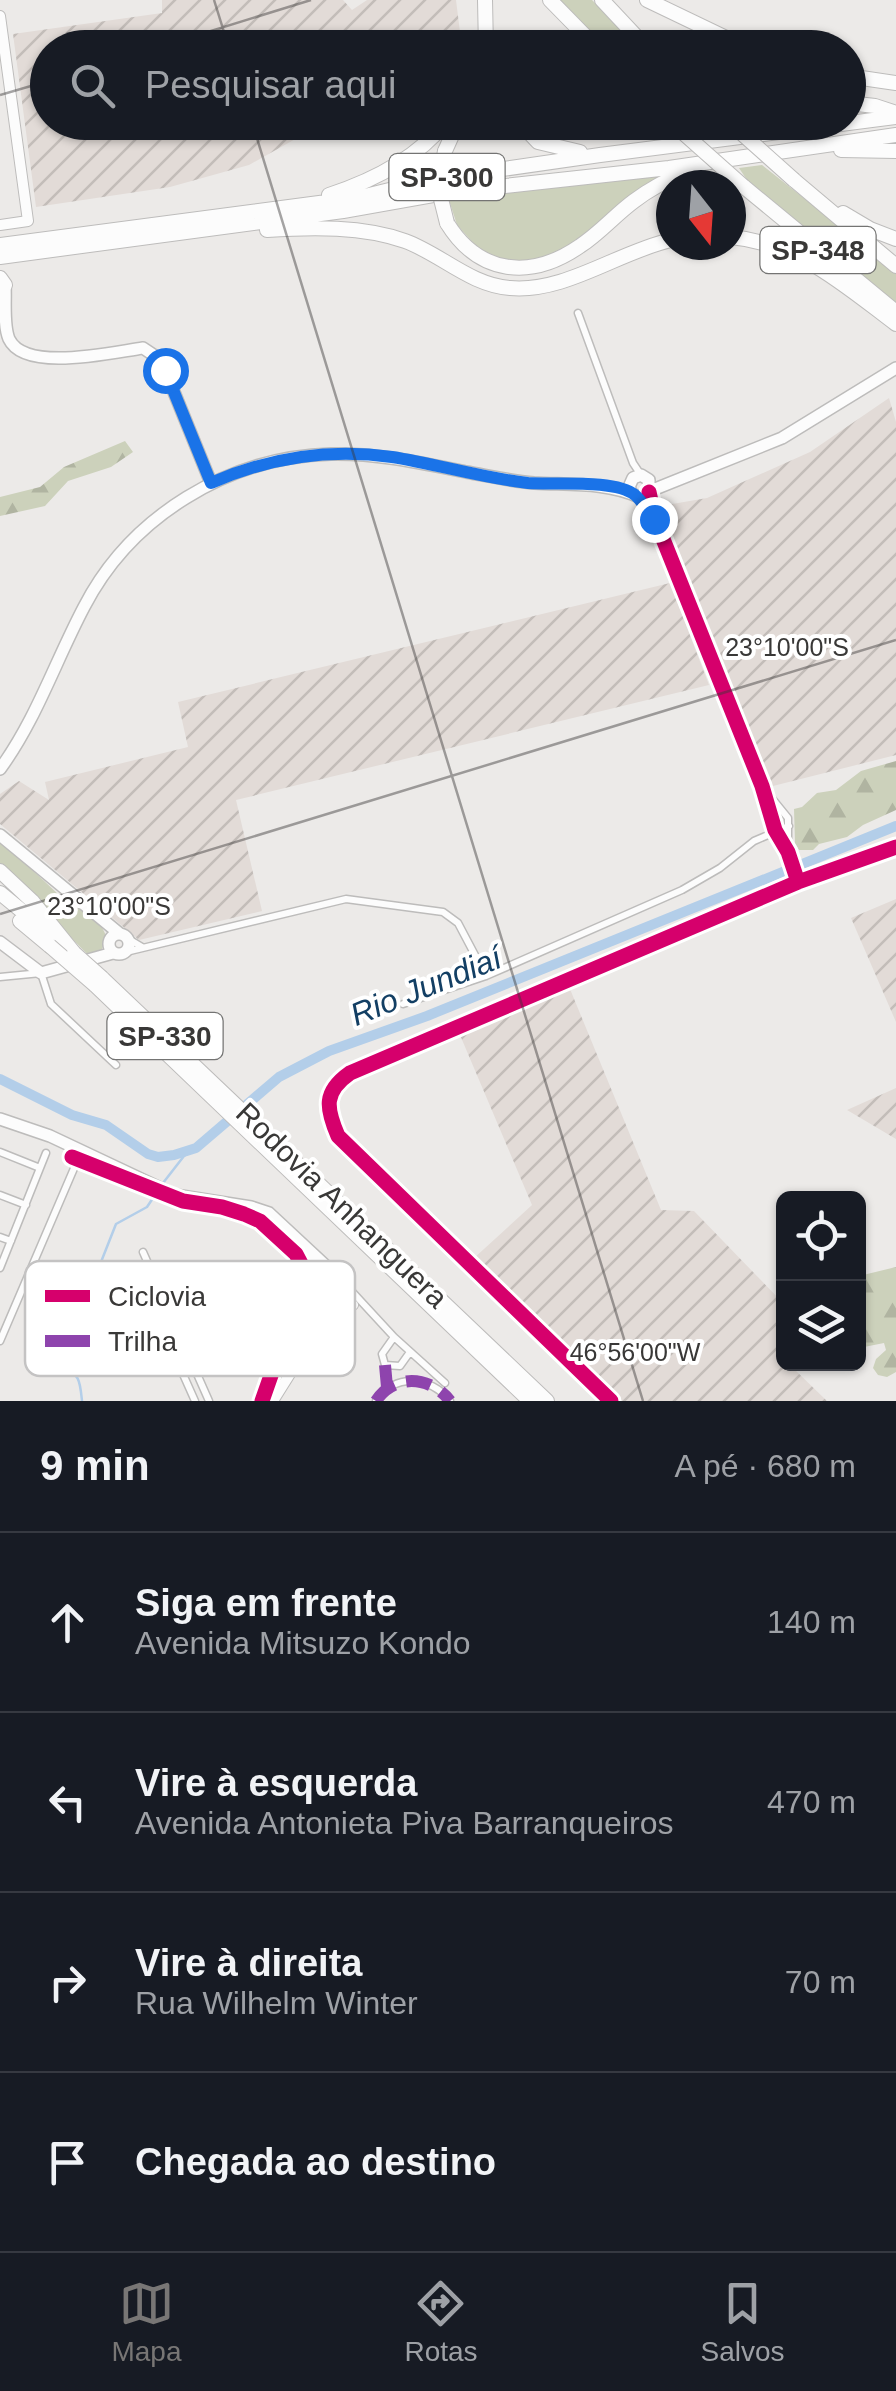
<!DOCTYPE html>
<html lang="pt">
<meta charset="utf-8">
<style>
:root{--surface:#171b24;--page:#20242c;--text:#f1f3f6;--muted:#9ea1a6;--line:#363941;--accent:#787675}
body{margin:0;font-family:Arial,sans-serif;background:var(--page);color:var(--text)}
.controls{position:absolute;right:30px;bottom:30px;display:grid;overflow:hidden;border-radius:15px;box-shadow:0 2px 8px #0004}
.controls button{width:90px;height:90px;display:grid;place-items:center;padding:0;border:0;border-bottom:2px solid var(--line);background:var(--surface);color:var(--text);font:50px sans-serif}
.compass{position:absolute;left:656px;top:170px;width:90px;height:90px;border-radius:50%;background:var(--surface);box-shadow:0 2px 8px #0004;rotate:163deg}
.stop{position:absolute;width:30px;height:30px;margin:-22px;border:8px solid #1a73e8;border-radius:50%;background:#fff}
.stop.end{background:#1a73e8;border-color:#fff;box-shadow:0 2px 10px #0008}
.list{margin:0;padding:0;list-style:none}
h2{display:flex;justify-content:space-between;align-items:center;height:130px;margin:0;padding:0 40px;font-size:42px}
h2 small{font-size:32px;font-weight:400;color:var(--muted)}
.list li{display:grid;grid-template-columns:65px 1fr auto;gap:30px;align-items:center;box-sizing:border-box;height:180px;padding:0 40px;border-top:2px solid var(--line)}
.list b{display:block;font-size:38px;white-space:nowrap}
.list p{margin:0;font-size:32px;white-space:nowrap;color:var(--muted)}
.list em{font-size:32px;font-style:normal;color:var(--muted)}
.icon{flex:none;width:55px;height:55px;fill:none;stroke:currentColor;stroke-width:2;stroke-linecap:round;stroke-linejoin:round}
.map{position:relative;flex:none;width:896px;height:1401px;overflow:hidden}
.search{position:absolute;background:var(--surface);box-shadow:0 2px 8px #0004;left:30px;right:30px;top:30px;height:110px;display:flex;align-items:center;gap:25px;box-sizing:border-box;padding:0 35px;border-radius:55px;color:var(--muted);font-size:38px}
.sheet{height:850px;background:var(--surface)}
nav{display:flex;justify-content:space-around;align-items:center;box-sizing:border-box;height:140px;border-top:2px solid var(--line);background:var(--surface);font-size:28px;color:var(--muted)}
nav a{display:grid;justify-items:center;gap:5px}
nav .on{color:var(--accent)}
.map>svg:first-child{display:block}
.industrial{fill:url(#industrial-furrows)}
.green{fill:#ccd1bb}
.forest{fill:url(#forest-firs)}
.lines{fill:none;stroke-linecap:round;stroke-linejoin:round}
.stream{stroke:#b3cee9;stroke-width:2.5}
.river{stroke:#b3cee9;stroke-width:10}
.minor-casing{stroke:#bdbcbb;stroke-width:9}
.tertiary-casing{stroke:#bdbcbb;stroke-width:11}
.secondary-casing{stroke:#bdbcbb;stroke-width:12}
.primary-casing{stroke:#bdbcbb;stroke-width:14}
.motorway-casing{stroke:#bdbcbb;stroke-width:16}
.minor{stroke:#fcfcfc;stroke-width:6}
.tertiary{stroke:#fcfcfc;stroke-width:9}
.secondary{stroke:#fcfcfc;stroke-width:10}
.primary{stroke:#fcfcfc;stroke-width:11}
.motorway{stroke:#fcfcfc;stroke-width:14}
.motorway-bridge-casing{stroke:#bdbcbb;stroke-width:16;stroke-linecap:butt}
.motorway-bridge{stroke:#fcfcfc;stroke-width:14}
.quiet{stroke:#8e44ad;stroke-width:12;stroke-dasharray:25 12;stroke-linecap:butt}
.cycleway-casing{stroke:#fff;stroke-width:21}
.cycleway{stroke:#d6006c;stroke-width:15}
.route{stroke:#1a73e8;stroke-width:12}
.ticks{fill:none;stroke:#393837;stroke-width:2.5;stroke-opacity:0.45}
.labels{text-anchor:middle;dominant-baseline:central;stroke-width:8;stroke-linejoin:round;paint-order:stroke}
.shield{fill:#fff;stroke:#747473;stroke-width:2.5}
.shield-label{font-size:28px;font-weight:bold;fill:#393837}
.street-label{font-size:30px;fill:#393837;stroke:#fff}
.water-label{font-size:32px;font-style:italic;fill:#133f64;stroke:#fff}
.key{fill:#fff;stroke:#c4c3c3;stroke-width:2.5}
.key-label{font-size:28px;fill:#393837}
.ticks-label{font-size:25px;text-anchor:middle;fill:#393837;stroke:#fff;stroke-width:8;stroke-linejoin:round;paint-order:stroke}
</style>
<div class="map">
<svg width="896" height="1401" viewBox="0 0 896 1401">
<defs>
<pattern id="industrial-furrows" width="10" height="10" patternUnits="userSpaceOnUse" patternTransform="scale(2.5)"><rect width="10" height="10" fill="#e2dbd7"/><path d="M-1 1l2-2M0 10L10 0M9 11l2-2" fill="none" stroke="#c3bdb9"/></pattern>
<pattern id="forest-firs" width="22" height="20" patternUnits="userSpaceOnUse" patternTransform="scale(2.5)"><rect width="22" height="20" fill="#ccd1bb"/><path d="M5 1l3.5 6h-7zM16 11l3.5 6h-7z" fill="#b0b4a1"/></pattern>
</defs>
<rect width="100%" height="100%" fill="#eceae8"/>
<!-- industrial -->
<path class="industrial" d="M162,0h181l9,10 15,-10h89l4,32 -3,16h-409v74l298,1 -40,10 -57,32 -79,22 -134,20 -23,-173 149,-21z
M889,398l7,24v333l-127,32 -114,-280 52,-9 103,-46z
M670,583l39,102 -473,115 26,111 -123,29 -139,-116v-30l19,-13 30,19 -4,-18 143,-35 -10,-45z
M896,899v123l-45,-104z
M570,989l91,221 33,1 89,92 1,61h12l-3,4 34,33h-205l-149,-142 59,-54 -72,-170z
M896,1088v51l-49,-29z"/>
<!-- green -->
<path class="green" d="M559,0h33l48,47h-34z
M762,165l134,106v34l-149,-125 -8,-12z
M680,173l-92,65 -57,29 -46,-11 -28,-31 -8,-25z
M0,842c21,17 40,35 59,53 15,15 40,19 47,41l-4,13 -11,9 -91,-93z"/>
<!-- forest -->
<path class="forest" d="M125,441l8,11 -22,15 -43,14 -23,25 -45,10v-19l40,-10 24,-20z
M896,761v49l-33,15 -16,12 -28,7 -6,6h-14l-4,-7 -1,-34 8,-2 15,-14 19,-3 25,-19z
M896,1267v105l-9,5 -9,-2 -5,-7 3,-9 10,-9 -2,-7 -25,5v-72z"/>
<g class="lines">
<!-- stream -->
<path class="stream" d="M163,1183l21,-27 12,-8
M82,1401c-2,-20 -2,-27 -21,-35l-3,-10 22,-33 6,-23 30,-76 31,-17 8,-12"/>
<!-- river -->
<path class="river" d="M0,1079l72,36 34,10 42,29 10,3 16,-2 22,-7 83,-71 50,-26 98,-35 469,-190"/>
<!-- minor casing -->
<g class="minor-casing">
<path id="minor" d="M578,313l55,150 8,12
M649,493l6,26 107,267 13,44 13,22 10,30
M766,791l22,27v33
M127,938l15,9
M126,952l220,-53 97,13 15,11 28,53
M0,977l41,-4 10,31 65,61
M403,1004l83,-28 196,-86 38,-22 34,-27 35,-15
M0,1152l40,16
M0,1195l26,10
M0,1237l11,4
M143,1252l66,149
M0,1268l46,-115
M136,1269l59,132
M346,1285l48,52 51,46
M394,1337l-12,17 3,11 15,1 10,-14
M0,1341l81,-189
M376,1401c18,-28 55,-25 74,0"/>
</g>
<!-- tertiary casing -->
<g class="tertiary-casing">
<path id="tertiary" d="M611,1401l-273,-265c-12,-28 -15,-44 12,-63l448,-191 98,-35"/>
</g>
<!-- secondary casing -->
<g class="secondary-casing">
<path id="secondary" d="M0,16l28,205 -28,4
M332,1308l21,-3
M267,1401l11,-34 34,-56 2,-36
M273,1401l64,-102"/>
</g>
<!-- primary casing -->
<g class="primary-casing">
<path id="primary" d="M5,285c1,15 -2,40 4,54 16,34 104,13 134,9l12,8 10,14 46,113
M650,491l132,-53 114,-70
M0,769c36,-49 55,-107 84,-162 47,-91 144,-150 247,-153 46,-1 90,9 135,18 23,4 45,9 68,11 35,2 73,-1 105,14l10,-5v-12l-8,-5 -8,3 -4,9 3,7
M0,835l120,99
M109 944a10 10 0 1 1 20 0a10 10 0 1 1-20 0Z
M0,942l41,31 72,-20
M0,1119l50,17 125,59 76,12 18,6 73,68 2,10 -5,7 -5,1 -16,-15 -11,-24 -56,-53"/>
</g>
<!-- motorway casing -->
<g class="motorway-casing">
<path id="motorway" d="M485,0l1,48
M550,0l47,48
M602,0l45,48
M647,0l100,48
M848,76l48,7
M848,103l27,3 21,7
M519,122l19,20 42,10
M841,150l55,1
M445,151l13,-29
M794,180l102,86
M743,186l153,126
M329,195c43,-14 88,-37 117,-73
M843,213l27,16 26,10
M447,223c32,52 84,57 133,23 20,-13 35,-31 54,-45 17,-13 35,-22 54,-30
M267,230c45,-3 96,-4 138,11 36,13 65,44 105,47 55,5 108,-36 161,-48
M731,237c67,6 113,48 165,87
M0,245l357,-47 77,-19 166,-24 296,-38
M0,257l343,-46 107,-19 219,-24 227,-33
M0,278l5,7
M0,871l32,30 42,52
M0,893l50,41
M20,921l30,25
M102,978l445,423
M95,985l435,416"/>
</g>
<!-- minor -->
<use href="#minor" class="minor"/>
<!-- tertiary -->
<use href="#tertiary" class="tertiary"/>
<!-- secondary -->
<use href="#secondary" class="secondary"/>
<!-- primary -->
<use href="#primary" class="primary"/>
<!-- motorway -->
<use href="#motorway" class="motorway"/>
<!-- motorway-bridge casing -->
<g class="motorway-bridge-casing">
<path id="motorway-bridge" d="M671,122l72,64
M729,122l65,58
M445,151l-7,36 9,36
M50,946l45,39
M74,953l28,25"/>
</g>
<!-- motorway-bridge -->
<use href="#motorway-bridge" class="motorway-bridge"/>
<!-- quiet -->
<path class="quiet" d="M385,1365l2,22
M376,1401c18,-28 55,-25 74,0"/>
<!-- cycleway casing -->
<g class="cycleway-casing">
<path id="cycleway" d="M649,492l6,27 107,267 13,44 13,22 10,30
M72,1157l111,44 39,6 22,7 16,7 36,33 11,21 -1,30 -31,59 -13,37
M611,1401l-273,-265c-12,-28 -15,-44 12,-63l448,-191 98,-35"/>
</g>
<!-- cycleway -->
<use href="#cycleway" class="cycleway"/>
</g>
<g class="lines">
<!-- route -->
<path class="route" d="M165,370l46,113c57,-25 119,-35 181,-26 45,7 90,21 136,26 26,2 87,-4 107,12 7,6 13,17 19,24"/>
</g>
<!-- ticks -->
<path class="ticks" d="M214,0l15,48M156,48l155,-48M0,95l48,-14M252,122l391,1279M0,914l896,-274"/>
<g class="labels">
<!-- shield labels -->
<g class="shield">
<rect x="389.5" y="154" width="115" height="46" rx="8"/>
<rect x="760.5" y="227" width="115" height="46" rx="8"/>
<rect x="107.5" y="1013" width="115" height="46" rx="8"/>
</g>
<g class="shield-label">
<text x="447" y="177">SP-300</text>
<text x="818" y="250">SP-348</text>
<text x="165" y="1036">SP-330</text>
</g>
<!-- street labels -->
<g class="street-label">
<text transform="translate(342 1205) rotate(44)">Rodovia Anhanguera</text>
</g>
<!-- water labels -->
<g class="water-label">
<text transform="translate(426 986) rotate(-22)">Rio Jundiaí</text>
</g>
</g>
<!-- legend -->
<rect x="25" y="1261" width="330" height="115" rx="15" class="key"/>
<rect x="45" y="1290" width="45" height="12" fill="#d6006c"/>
<rect x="45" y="1335" width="45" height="12" fill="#8e44ad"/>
<g class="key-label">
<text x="108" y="1306">Ciclovia</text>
<text x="108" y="1351">Trilha</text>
</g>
<g class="ticks-label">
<text x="787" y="656">23°10'00"S</text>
<text x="109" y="915">23°10'00"S</text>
<text x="635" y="1361">46°56'00"W</text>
</g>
</svg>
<div class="controls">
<button><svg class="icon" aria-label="locate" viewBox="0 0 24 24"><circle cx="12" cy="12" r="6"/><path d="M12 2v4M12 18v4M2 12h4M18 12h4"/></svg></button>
<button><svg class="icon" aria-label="layers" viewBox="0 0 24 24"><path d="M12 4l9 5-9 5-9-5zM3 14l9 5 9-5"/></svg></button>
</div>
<svg class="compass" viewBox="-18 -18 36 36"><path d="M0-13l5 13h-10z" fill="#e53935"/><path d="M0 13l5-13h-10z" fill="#9ea1a6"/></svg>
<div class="stop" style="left:165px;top:370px"></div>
<div class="stop end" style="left:654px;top:519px"></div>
<div class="search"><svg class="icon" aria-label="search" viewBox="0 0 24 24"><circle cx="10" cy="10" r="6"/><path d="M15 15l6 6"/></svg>Pesquisar aqui</div>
</div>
<section class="sheet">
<h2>9 min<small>A pé · 680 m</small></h2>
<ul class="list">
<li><svg class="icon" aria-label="ahead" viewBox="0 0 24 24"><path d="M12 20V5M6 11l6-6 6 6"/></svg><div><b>Siga em frente</b><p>Avenida Mitsuzo Kondo</p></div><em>140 m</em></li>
<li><svg class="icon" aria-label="left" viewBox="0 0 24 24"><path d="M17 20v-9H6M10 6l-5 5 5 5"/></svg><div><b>Vire à esquerda</b><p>Avenida Antonieta Piva Barranqueiros</p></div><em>470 m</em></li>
<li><svg class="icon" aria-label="right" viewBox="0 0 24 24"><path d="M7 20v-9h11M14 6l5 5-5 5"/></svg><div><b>Vire à direita</b><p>Rua Wilhelm Winter</p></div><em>70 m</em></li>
<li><svg class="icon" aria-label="arrive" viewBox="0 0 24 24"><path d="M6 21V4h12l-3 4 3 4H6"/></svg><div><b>Chegada ao destino</b></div></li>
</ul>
</section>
<nav>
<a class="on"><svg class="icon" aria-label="map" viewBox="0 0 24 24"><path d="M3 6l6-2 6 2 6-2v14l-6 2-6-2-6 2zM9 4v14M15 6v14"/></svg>Mapa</a>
<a><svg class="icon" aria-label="directions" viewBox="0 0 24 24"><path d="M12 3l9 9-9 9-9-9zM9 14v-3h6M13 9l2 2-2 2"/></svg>Rotas</a>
<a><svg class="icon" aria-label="saved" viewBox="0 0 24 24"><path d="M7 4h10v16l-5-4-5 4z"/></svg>Salvos</a>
</nav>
